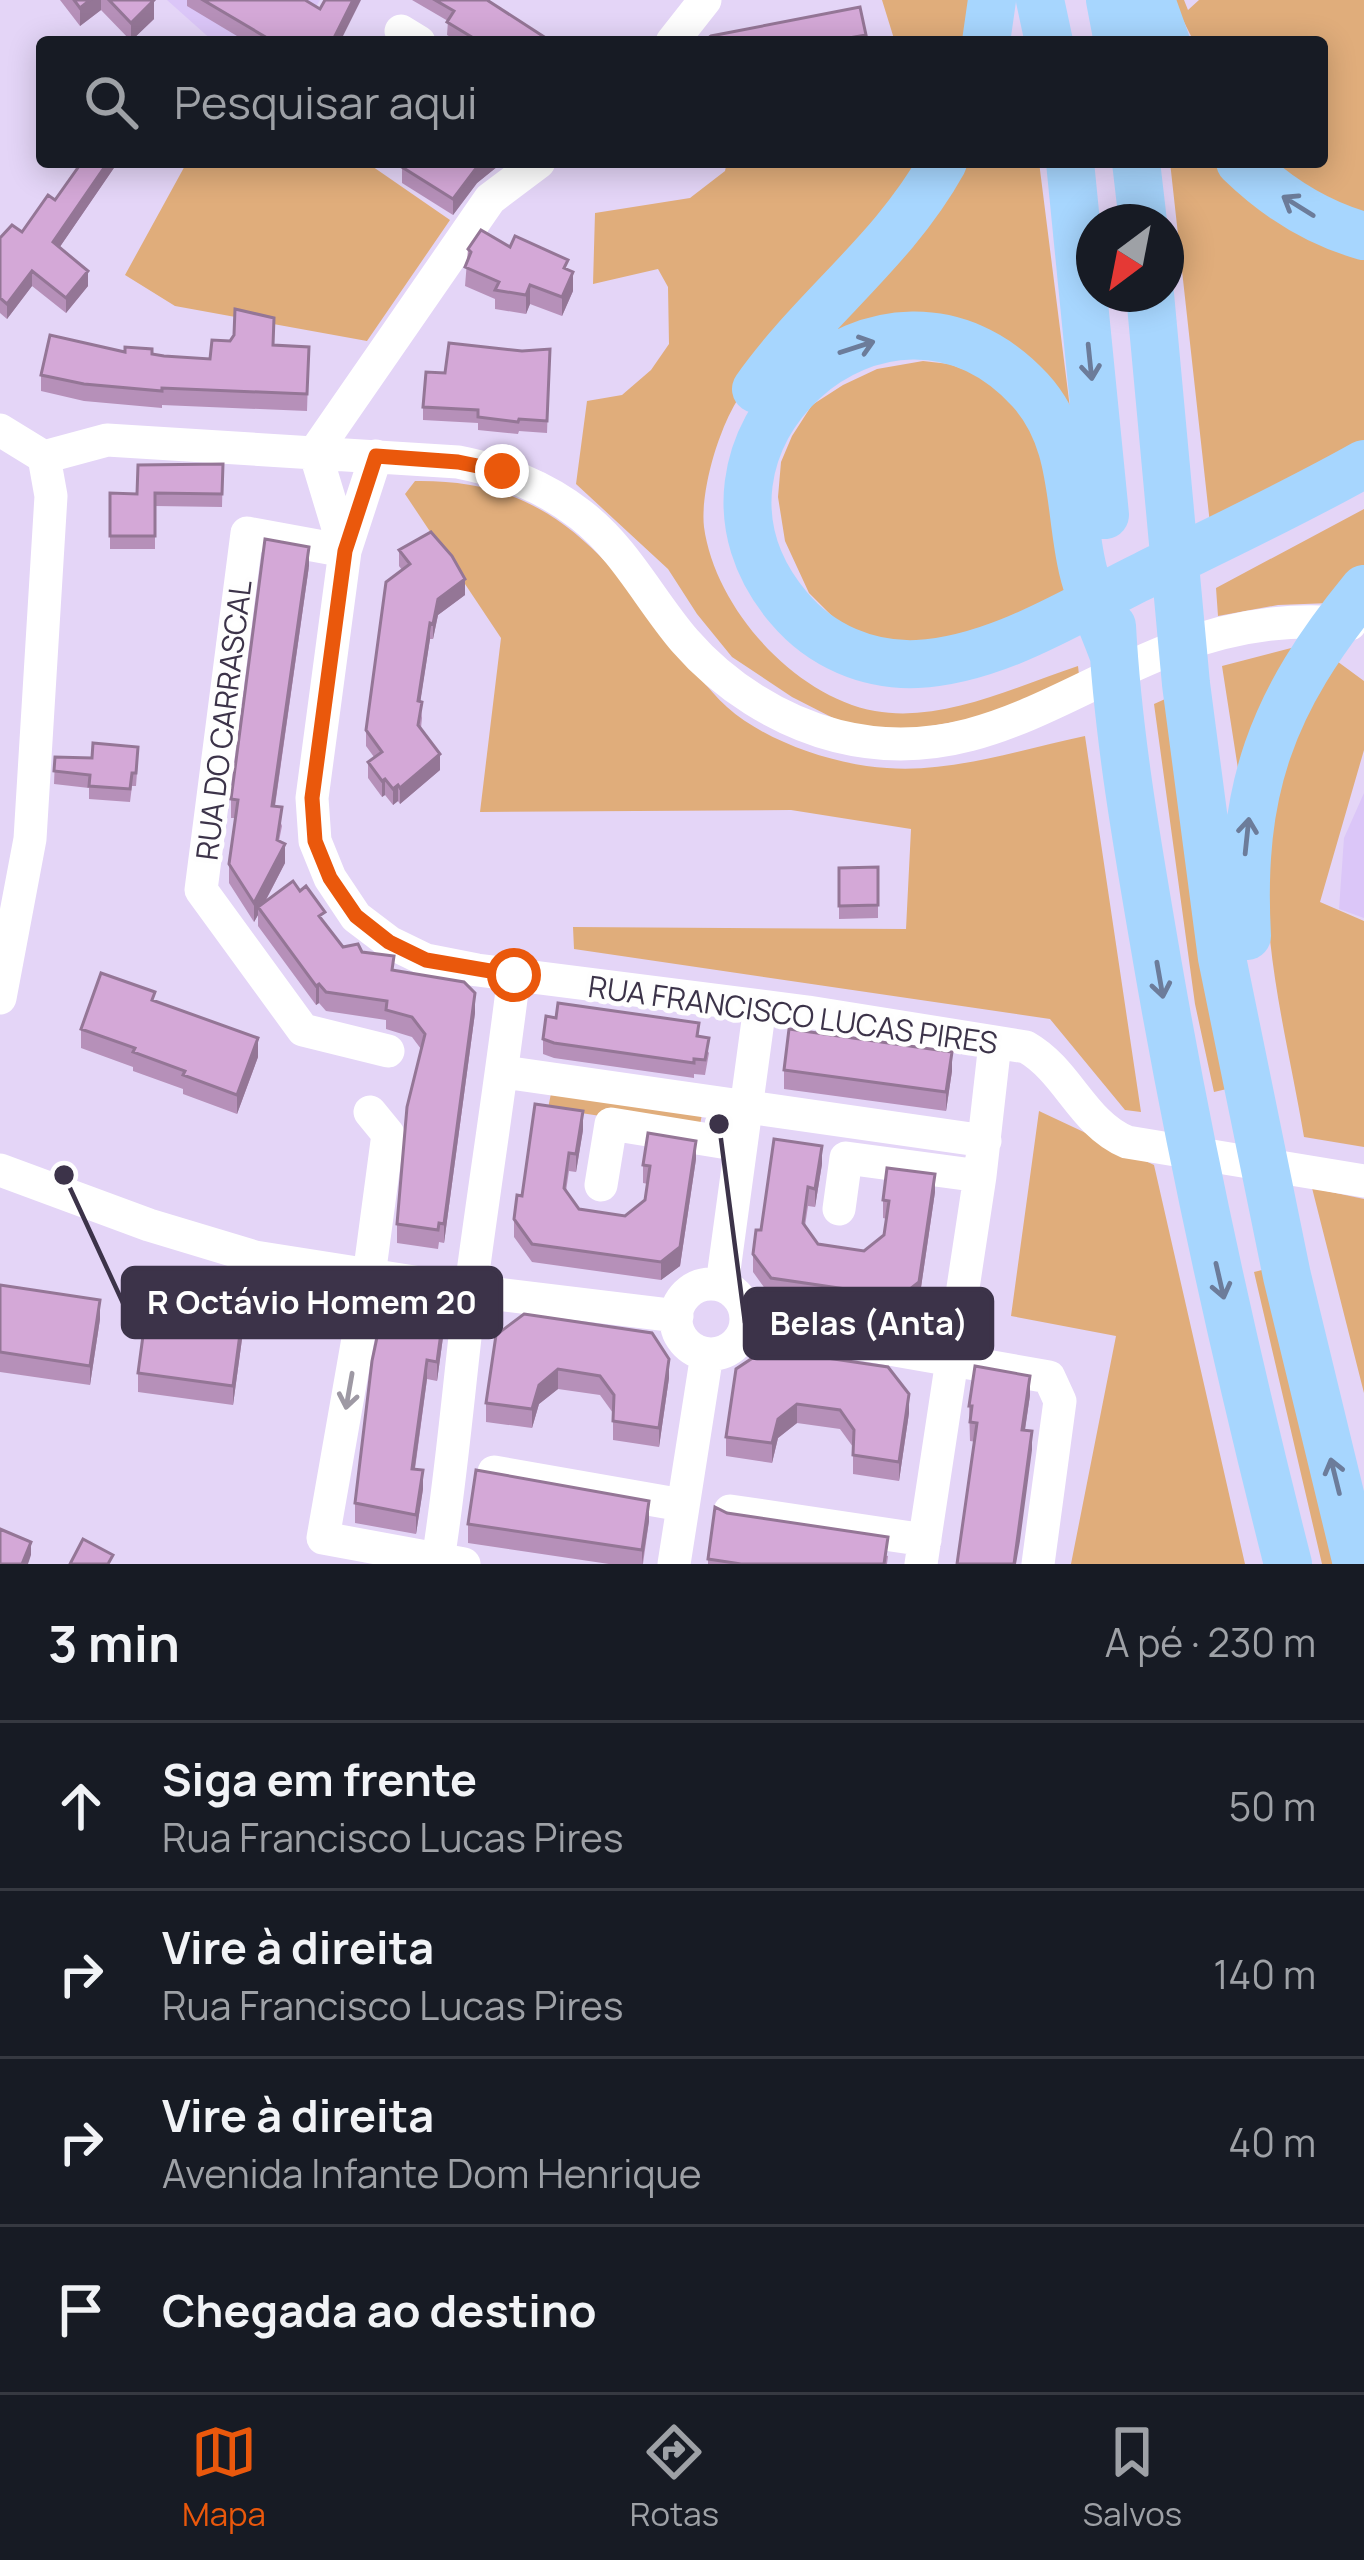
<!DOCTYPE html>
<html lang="pt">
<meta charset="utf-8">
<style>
:root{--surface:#171b24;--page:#242831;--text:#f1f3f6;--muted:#9ea1a6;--line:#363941;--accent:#ea580c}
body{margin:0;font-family:Manrope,sans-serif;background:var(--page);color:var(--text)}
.compass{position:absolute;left:1076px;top:204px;width:108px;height:108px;border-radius:50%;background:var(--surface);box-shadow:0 6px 30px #0003;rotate:212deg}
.stop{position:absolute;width:36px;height:36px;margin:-27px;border:9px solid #ea580c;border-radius:50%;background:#fff}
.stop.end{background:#ea580c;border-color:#fff;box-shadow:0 3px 12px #0008}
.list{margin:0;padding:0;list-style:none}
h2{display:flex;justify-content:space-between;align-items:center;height:156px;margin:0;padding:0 48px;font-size:51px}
h2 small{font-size:39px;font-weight:400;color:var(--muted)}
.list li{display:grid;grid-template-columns:78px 1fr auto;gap:36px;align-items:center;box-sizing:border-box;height:168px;padding:0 48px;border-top:3px solid var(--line)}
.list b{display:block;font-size:45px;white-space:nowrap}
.list p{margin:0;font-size:39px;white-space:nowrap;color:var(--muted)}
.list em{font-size:39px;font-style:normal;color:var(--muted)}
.icon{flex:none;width:66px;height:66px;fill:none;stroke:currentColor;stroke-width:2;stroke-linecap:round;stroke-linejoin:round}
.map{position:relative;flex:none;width:1364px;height:1564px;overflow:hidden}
.search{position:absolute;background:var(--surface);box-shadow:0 6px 30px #0003;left:36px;right:36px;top:36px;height:132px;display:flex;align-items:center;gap:30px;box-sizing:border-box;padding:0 42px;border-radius:12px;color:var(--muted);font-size:45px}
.sheet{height:828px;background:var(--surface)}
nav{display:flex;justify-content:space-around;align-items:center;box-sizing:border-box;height:168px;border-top:3px solid var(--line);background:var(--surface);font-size:33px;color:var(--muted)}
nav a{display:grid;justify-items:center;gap:6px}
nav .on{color:var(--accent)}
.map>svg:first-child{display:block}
.built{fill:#dbc6f8}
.green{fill:#e0ad7b}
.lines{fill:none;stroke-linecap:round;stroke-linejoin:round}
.minor{stroke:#fff;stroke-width:33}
.highway{stroke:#a7d6fe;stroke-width:48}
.wall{fill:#b690b9}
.shaded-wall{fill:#947696}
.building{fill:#d4a8d7;stroke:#947696;stroke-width:3}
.oneway{stroke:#6c7c9a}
.oneway2{stroke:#9e99a4}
.route{stroke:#ea580c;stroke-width:15}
.labels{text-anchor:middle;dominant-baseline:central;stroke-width:10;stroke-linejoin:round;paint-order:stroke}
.street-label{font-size:30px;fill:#3c3349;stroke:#fefefe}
.leader{fill:none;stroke:#3c3349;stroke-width:4.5}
.callout-dot{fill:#3c3349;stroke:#fefefe;stroke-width:4.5}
.callout{fill:#3c3349;stroke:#3c3349;stroke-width:4.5}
.callout-label{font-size:33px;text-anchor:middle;font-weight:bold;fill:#fff}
</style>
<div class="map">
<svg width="1364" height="1564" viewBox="0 0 1364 1564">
<rect width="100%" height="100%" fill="#e4d5f7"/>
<!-- built -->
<path class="built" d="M167,0h153l-25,42h-81z
M1364,793v125l-25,-9 5,-71z"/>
<!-- green -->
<path class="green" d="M882,0h98l-6,42h-79z
M1173,0h11l4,10 11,-10h165v215l-46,-20 -44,-33h48v-120h-128z
M187,162h179l84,58 -83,121 -192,-35 -50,-31z
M727,162h204c-39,47 -78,93 -118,140 -35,42 -74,82 -93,135 -9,23 -19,64 -16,90 11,81 90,169 171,184 67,12 139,-24 203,-45l2,18 -79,30 -105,18 -55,-10 -49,-25 -60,-40 -35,-43 -29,-45 -92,-85 11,-83 35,-6 29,-25 18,-26 -1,-57 -10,-18 -65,15 2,-71 95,-15 35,-27z
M966,162h73l31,246 -28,-36 -215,-37z
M1170,162h55l139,89v199l-154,74z
M923,361l26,3 30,11 57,48 35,178 -152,45 -73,-16 -37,-37 -24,-52 -7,-44 3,-35 11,-26 20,-31 31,-20 34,-16z
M415,481c131,-2 183,67 259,162 16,21 33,46 53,64 39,35 108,58 160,61 65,5 135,-19 198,-32l56,376 -16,-2 -75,-91 -476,-70 -1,-22 333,2 5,-100 -120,-19 -311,2 21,-174 -96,-144z
M1364,509v63l-34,31 -52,2 -60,11 -2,-28z
M1295,647l-52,154 -21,-135z
M1330,656l34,25v69l-44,152 44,19v226l-60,-10c-16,-97 -50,-217 -32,-314 10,-58 35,-113 58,-167z
M1174,695l57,393 -17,4 -19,-88 -41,-300z
M553,1084l150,24 -4,23 -151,-23z
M1039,1111l115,54 91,399h-174l45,-228 -105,-20z
M1312,1188l52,11v194z
M1266,1269l70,295h-14l-68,-292z"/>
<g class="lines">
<!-- minor -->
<path class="minor" d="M401,31l18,11
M672,42l33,-42
M0,430l44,27 7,39 -21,343 -30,159
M376,456l-31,95 -30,-99 175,-253 49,-37
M44,457l63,-17 351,22c46,9 86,24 123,53 45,35 68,84 104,126 39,45 94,80 152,95 132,33 220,-43 335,-87 57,-22 117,-32 178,-25
M388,1051l-85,-21 -102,-140 46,-357 98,18 -33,247 3,43 15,37 26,39 33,25 37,18 51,10 331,42 218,35c42,24 56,76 101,95l237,39
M504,1072l481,69
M370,1112l18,22 -19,142 -46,262 141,26
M0,1170l149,55 106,32 216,34 206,25
M601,1185l10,-61 129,21
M839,1209l7,-51 134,18
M676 1319a35 35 0 1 1 70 0a35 35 0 1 1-70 0Z
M722,1285l38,-279
M746,1324l303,53 11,24 -22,163
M494,1472l188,33
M730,1511l195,29
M438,1560c14,-88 21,-177 32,-265 14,-107 31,-213 44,-320
M674,1564l33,-210
M921,1564l59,-388 15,-133"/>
<!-- highway -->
<path class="highway" d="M1040,0l9,42
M1110,0l8,42
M1151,0l15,42
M986,42l6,-42
M1070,162l35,353
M1136,162l7,60
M1240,162c35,34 77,61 124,74
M1150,294l36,390 36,274 65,318 70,288
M756,389c58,-82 137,-137 187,-227
M1112,626c6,112 26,223 45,334 35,203 80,404 131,604
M1114,656c-11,-31 -27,-63 -33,-95 -12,-59 -7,-123 -51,-171 -144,-156 -378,57 -241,218 32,38 79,58 128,56 81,-4 158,-55 228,-89 73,-36 148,-71 219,-111
M1247,936c-8,-146 24,-234 117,-347"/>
</g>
<!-- wall -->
<path class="wall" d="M60,0h94v19l-23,22 -30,-31 -21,16z
M187,0h118l35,42h-93l-60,-36z
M412,0h75l65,42h-93l-12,-7 1,-14z
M866,35v7h-163z
M82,162h36l-59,86 29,38 -22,27 -34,-27 -25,33 -7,-6v-75l22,-6 33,-32z
M395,162h108l-26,21 -24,32 -51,-32v-16z
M510,247l58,23 5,21 -11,25 -32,-12 -4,10 -31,-5v-10l-30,-13 3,-37z
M274,345l35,2 -2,64 -145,-6v3l-78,-7 -43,-10v-16l84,-23 85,7z
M550,349l-3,84 -28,-2 -1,3 -40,-4v-7l-55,-3v-13l22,-34 77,-22z
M223,464l-1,43 -67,-1v43h-45v-56l27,1z
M399,550l66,45 -27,20 -5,24h-3l-10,63 2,16 -1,10 19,42 -40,34 -2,-3 -5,4 -8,-10 -3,2 -14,-19v-16l6,-5 -8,-11v-16l36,-160 -3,-4z
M309,566l-34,240 7,20 -3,15 6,22 -20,39 35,-11 43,56 19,5 113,61 -31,230 -5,-1 -1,7 -41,-6v-19l24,-175 -9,-12 -26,-8v-9l-60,-9 -7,-8 -3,2 -58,-79v-11l-4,7 -25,-39v-19l7,-46h-5v-19z
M55,757l83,2 -2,27h-4l-2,16 -41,-3v-11l-35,-4z
M878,867v51l-39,1v-51z
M155,1001l103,56 -21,57 -54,-20v-5l-50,-18v-4l-52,-19v-19z
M699,1037l10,16 -4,22 -11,-1v4l-140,-20 -11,-4v-15z
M784,1070l168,1 -6,40 -162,-22z
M583,1130l-7,42 -7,-1 -3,20 13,18 46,7 20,-16 3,-16 -5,-1v-18l53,-6 -16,107 -19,14 -129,-18 -18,-25v-18l8,-23z
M822,1164l-7,43 -7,-1 -3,20 13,18 46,7 20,-16 3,-16 -4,-1v-18l52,-8 -16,109 -19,14 -129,-18 -18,-25v-18l8,-24z
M0,1285l100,34 -10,66 -90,-13z
M440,1311l4,19 -7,51 -10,-2 -12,90 8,20 -7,45 -61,-11v-20z
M496,1335l173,43 -10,69 -46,-7v-27l-13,-18 -42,-6 -19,15 -7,24 -46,-6v-19z
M242,1339l-9,66 -95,-13v-19z
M736,1369l173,44 -10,68 -46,-7v-27l-13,-18 -43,-6 -19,15 -6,25 -46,-7v-19z
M1030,1395l-5,35 7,20 -62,-9 -1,-35z
M727,1513l161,43 -1,8h-179v-5z
M649,1521l-6,43h-34l-141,-21v-19z"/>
<!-- shaded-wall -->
<path class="shaded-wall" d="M90,0h11v10l-21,16v-18z
M154,0v19l-23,22v-18z
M353,0h8l-21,42h-8z
M108,162h10l-65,95v-15z
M483,162h20l-26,21 -24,32v-16l24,-32z
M32,271v15l-25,33v-15z
M88,271v15l-22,27v-15z
M573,272v19l-11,25v-19z
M530,285v19l-4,10v-19z
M309,547v19l-37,259v-19z
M465,579v16l-27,20 -5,24v-15l5,-25z
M430,623v16l-12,78v-16z
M440,754v16l-40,34v-16z
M385,779v16l-3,2v-16z
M398,785v16l-5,4v-16z
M285,844v19l-25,48 -2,-4v8l-4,7v-19z
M319,984v19l-3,2v-19z
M475,993v20l-31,230v-19z
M258,1038v19l-21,57v-19z
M952,1052v19l-6,40v-19z
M583,1111v19l-7,42v-18z
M696,1141v18l-16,107 -19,14v-18z
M822,1146v18l-7,43v-18z
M935,1174v18l-16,109 -19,14v-18z
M100,1300v19l-10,66v-19z
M444,1311v19l-7,51v-19z
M242,1319v20l-9,66v-19z
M669,1359v19l-10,69v-19z
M427,1360v19l-15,109v-19z
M558,1369v20l-19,15 -7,24v-19l7,-24z
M1030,1376v19l-8,54v-19z
M909,1394v19l-10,68v-19z
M797,1404v19l-19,15 -6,25v-20l6,-24z
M1032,1431v19l-12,91 -4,23h-2z
M423,1470v19l-7,45v-19z
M649,1501v20l-7,43v-14z
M31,1542v13l-3,9h-6z"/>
<!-- building -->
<path class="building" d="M74,0h16l-10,8z
M109,0h45l-23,23z
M203,0h102l15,9 5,-9h28l-21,42h-58z
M435,0h52l65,42h-72l-33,-20 7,-11z
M860,7l6,28 -40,7h-123l8,-6z
M82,162h26l-55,80 35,29 -22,27 -34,-27 -25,33 -7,-6v-60l12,-13 10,7 26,-37 7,5z
M406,162h77l-6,5 -24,32 -51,-32z
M481,230l29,17 5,-11 53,24 -4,8 9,4 -11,25 -32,-12 -4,10 -31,-5 4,-8 -34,-15 6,-15 -3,-3z
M235,309l39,9 -1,27 36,2 -2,47 -145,-6v3l-78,-7 -43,-9 9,-40 75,17v-5l27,2v5l12,2 46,3 2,-19 18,1 4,-6z
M449,343l73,8 28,-2 -3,72 -28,-2 -1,3 -40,-5v-7l-55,-3 3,-35 19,1z
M223,464l-1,30 -67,-1v43h-45v-43l27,1 1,-29z
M431,532l21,24 13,23 -27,20 -5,25 -3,-1 -12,78 4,1 -4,23 22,29 -40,34 -2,-3 -5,4 -8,-10 -3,2 -14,-19 14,-10 -16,-22 20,-148 24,-18 -11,-14z
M265,539l44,8 -37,259 10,1 -5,33 8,4 -31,59 -25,-39 9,-64 -7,-1z
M93,743l45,4 -2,26h-4l-2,16 -41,-3 1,-11 -36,-4 1,-14 37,1z
M878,867v38l-39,1v-38z
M293,881l7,10 6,-5 19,26 -6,4 24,31 15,-3 4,8 32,4 -2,14 72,12 11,11 -31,231 -5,-1 -1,7 -41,-6 10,-117 18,-73 -13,-17 -26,-7 1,-9 -61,-9 -7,-8 -3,2 -58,-79z
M101,973l54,19 -3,8 106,38 -21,57 -54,-20 2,-4 -52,-19 2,-4 -54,-19z
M558,1003l141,20 -2,13 12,2 -4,22 -11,-1v4l-140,-20 -11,-4 3,-23 10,2z
M789,1029l163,23 -6,40 -162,-22z
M535,1104l48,7 -7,43 -7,-1 -5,35 15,21 46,7 20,-16 5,-34 -7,-1 5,-32 48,8 -16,106 -19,15 -129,-18 -18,-25 3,-24 5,1z
M774,1139l48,7 -7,43 -7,-2 -5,36 15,21 46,7 20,-16 5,-34 -6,-1 4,-32 48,6 -16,108 -19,15 -129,-19 -18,-24 3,-24h5z
M0,1285l100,15 -10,66 -90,-14z
M386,1295l54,7 -1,9h5l-7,51 -10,-2 -15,109 11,1 -7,45 -61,-12 17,-142z
M147,1306l95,13 -9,67 -95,-13z
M524,1314l128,19 17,26 -10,69 -46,-7 1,-26 -14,-19 -42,-7 -19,16 -7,24 -46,-6 10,-68z
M766,1349l122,18 21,27 -10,68 -46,-7 1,-25 -14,-20 -43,-6 -19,15 -6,24 -46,-6 10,-68z
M975,1366l55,10 -8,54 10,1 -18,133h-57l20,-141 -7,-1 2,-16h-3z
M476,1470l173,31 -7,49 -174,-26z
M715,1507l12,6 161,24 -4,27h-143l-33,-5z
M0,1529l31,13 -9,22h-22z
M83,1539l30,16 -5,9h-38z"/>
<!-- one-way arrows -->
<defs><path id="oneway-shaft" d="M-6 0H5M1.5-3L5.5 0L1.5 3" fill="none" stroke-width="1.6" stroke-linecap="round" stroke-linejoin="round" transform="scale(3)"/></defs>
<g class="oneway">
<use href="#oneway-shaft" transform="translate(1298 206) rotate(-148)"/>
<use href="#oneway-shaft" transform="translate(857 347) rotate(-18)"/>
<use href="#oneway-shaft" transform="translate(1090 362) rotate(84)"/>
<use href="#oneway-shaft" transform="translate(1247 836) rotate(-84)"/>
<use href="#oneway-shaft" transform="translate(1160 980) rotate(80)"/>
<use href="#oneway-shaft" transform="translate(1220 1281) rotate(77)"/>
<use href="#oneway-shaft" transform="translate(1335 1476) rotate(-104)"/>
</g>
<use class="oneway2" href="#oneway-shaft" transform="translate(349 1391) rotate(100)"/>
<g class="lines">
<!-- route -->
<path class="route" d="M502,471l-44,-9 -82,-6 -31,95 -33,247 3,43 15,37 26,38 33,26 37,18 88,15"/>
</g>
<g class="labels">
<!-- street labels -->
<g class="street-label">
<text transform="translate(223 720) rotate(-83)">RUA DO CARRASCAL</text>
<text transform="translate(793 1014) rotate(8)">RUA FRANCISCO LUCAS PIRES</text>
</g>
</g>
<!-- callouts -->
<path class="leader" d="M64 1175L123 1303M719 1124L745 1323"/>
<g class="callout-dot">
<circle cx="64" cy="1175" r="12"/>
<circle cx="719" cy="1124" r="12"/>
</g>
<g class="callout">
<rect x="123" y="1268" width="378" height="69" rx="12"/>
<rect x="745" y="1289" width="247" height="69" rx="12"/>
</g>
<g class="callout-label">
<text x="312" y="1314">R Octávio Homem 20</text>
<text x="869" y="1335">Belas (Anta)</text>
</g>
</svg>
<svg class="compass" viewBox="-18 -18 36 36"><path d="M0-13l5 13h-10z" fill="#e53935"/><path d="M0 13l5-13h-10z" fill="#9ea1a6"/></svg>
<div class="stop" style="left:514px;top:975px"></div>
<div class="stop end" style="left:502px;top:471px"></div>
<div class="search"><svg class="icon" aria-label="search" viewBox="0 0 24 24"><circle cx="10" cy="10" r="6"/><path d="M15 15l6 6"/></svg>Pesquisar aqui</div>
</div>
<section class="sheet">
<h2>3 min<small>A pé · 230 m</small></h2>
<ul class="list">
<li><svg class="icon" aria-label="ahead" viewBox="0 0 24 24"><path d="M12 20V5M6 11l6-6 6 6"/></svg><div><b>Siga em frente</b><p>Rua Francisco Lucas Pires</p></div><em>50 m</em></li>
<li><svg class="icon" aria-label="right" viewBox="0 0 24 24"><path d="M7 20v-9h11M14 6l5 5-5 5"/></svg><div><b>Vire à direita</b><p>Rua Francisco Lucas Pires</p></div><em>140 m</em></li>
<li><svg class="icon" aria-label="right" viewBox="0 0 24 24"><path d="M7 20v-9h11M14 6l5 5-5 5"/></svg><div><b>Vire à direita</b><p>Avenida Infante Dom Henrique</p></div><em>40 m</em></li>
<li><svg class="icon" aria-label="arrive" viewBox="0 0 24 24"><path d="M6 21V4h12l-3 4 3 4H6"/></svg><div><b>Chegada ao destino</b></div></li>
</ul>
</section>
<nav>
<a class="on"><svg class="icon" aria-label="map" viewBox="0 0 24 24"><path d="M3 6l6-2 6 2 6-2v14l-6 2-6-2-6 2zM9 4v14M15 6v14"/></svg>Mapa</a>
<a><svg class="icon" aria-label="directions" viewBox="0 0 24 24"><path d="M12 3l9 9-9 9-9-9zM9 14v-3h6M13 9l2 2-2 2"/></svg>Rotas</a>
<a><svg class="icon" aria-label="saved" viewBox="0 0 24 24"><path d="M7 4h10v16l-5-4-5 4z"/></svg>Salvos</a>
</nav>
